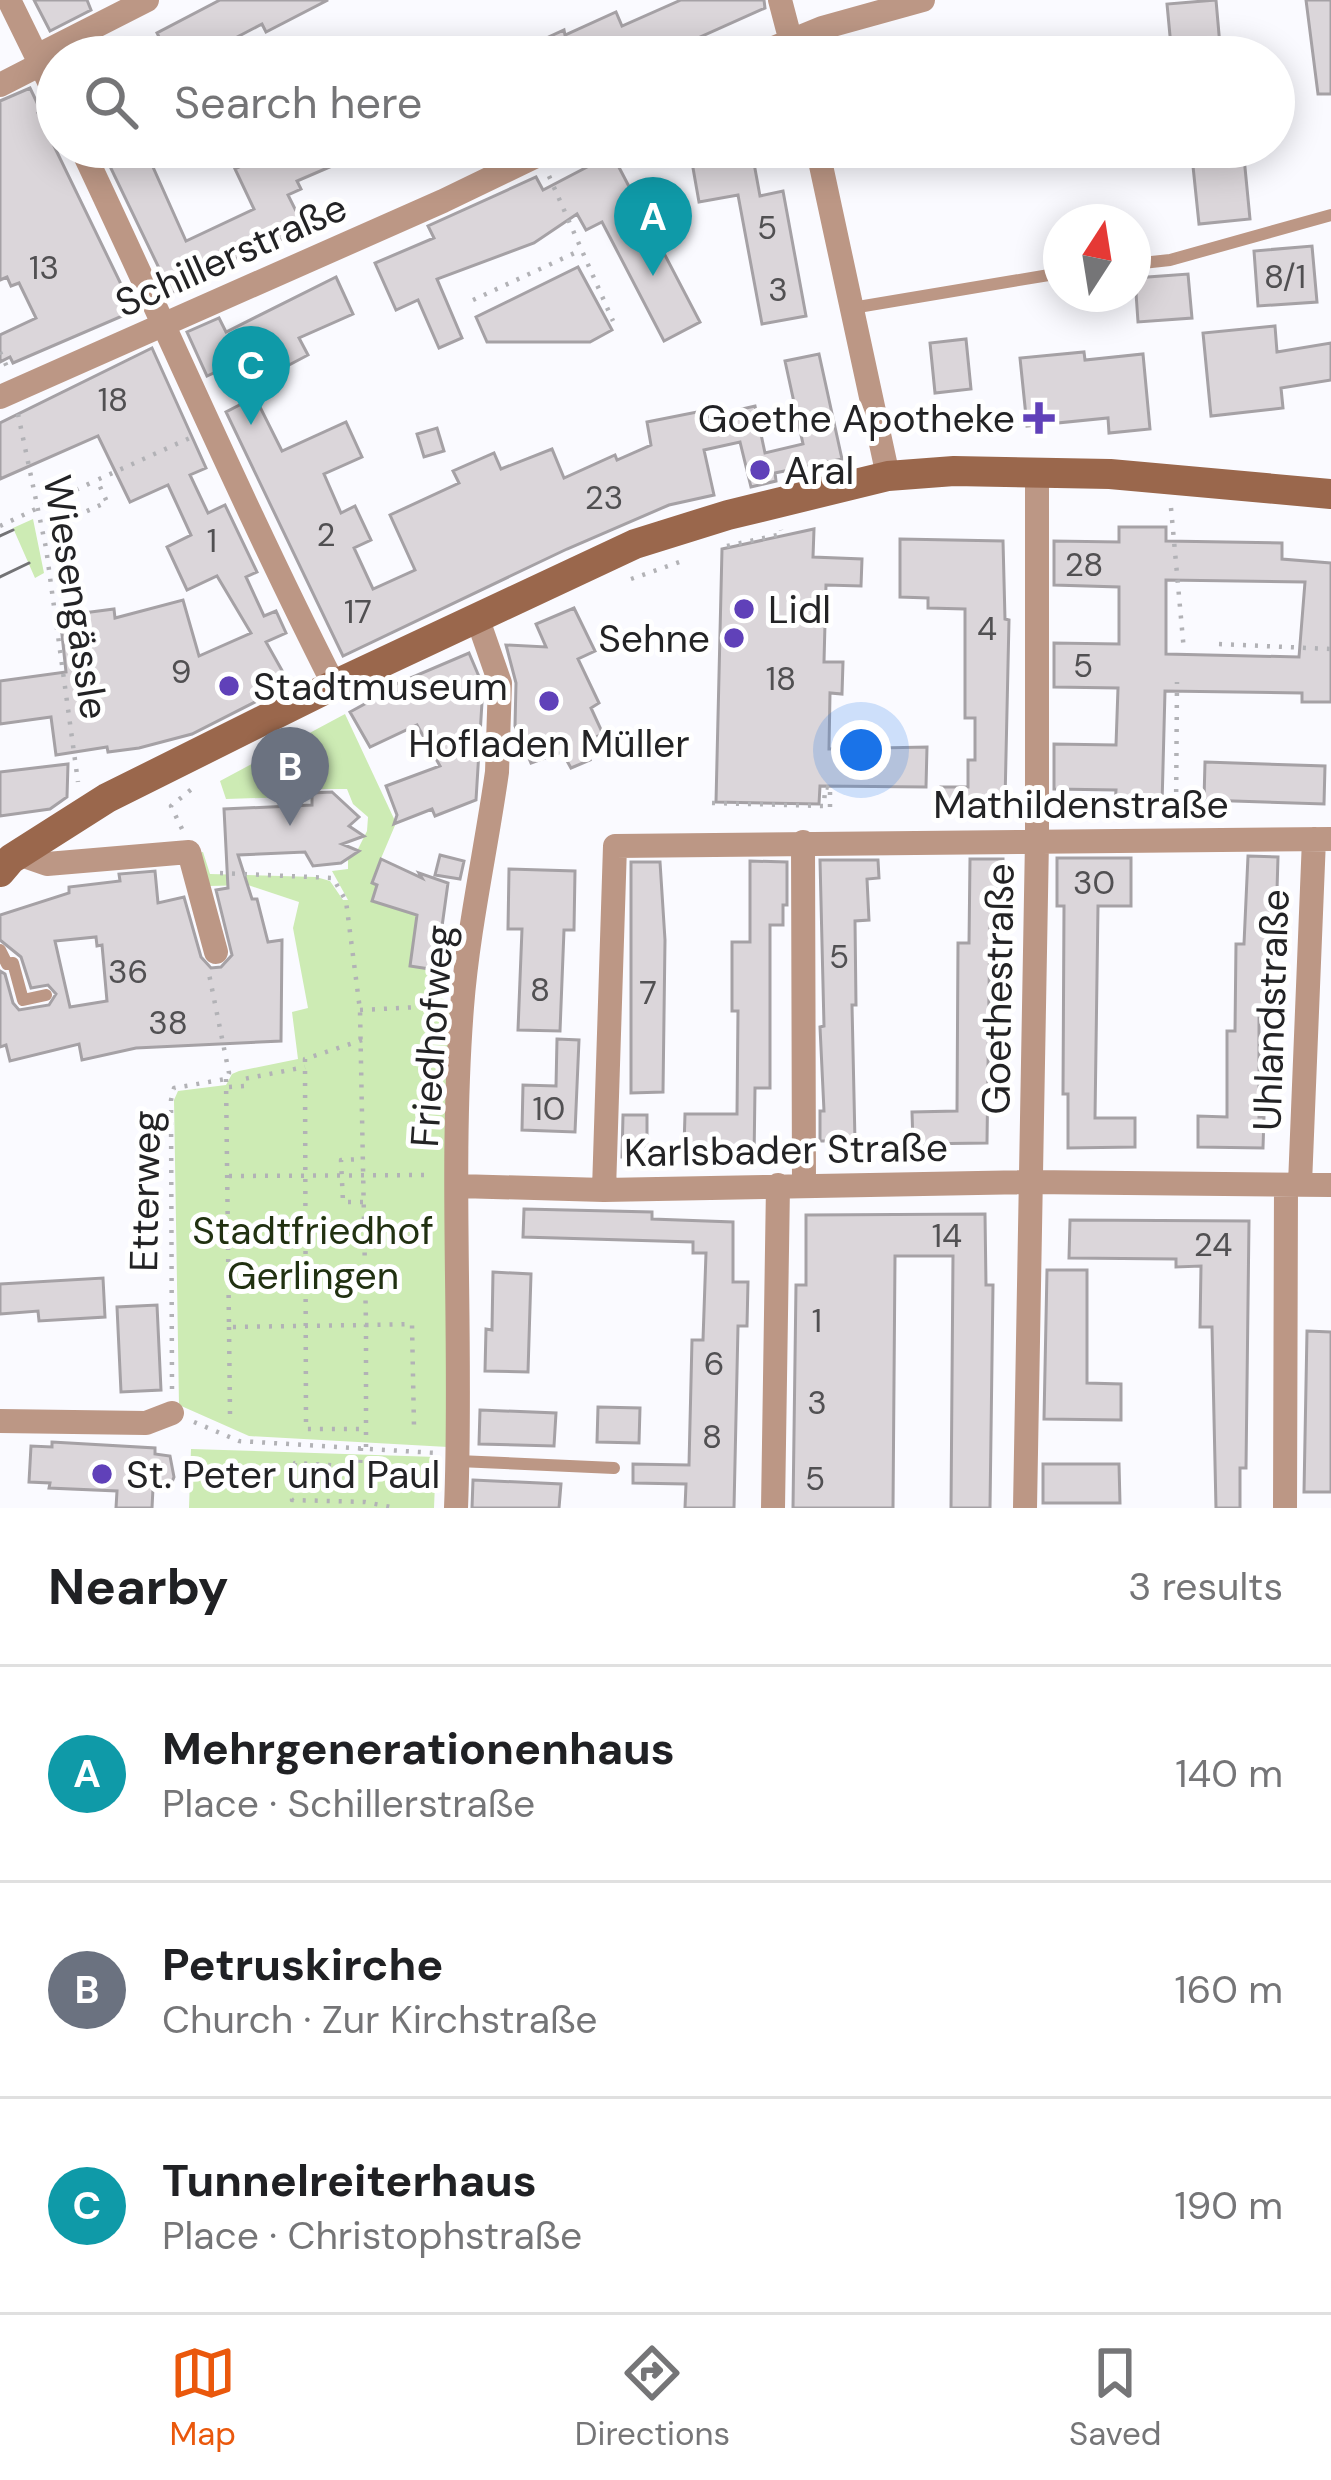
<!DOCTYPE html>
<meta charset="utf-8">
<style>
:root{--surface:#fff;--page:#f6f6f6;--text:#202124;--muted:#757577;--line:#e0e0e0;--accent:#ea580c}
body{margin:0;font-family:"DM Sans",sans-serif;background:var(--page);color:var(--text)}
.compass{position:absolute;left:1043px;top:204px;width:108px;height:108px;border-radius:50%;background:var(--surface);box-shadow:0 6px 30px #0003;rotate:12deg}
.you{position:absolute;left:861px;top:750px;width:42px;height:42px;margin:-30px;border:9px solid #fff;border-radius:50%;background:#1a73e8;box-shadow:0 0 0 18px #1a73e833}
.badge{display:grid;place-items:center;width:78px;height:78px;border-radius:50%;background:var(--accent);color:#fff;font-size:39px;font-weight:700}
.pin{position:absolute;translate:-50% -99px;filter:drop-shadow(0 3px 6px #0008)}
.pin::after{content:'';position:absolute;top:63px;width:42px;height:36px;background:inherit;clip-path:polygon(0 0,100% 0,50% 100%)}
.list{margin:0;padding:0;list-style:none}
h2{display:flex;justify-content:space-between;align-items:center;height:156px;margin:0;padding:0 48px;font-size:51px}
h2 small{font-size:39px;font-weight:400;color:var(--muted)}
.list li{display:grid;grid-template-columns:78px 1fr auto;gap:36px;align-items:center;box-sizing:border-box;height:216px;padding:0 48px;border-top:3px solid var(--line)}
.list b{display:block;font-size:45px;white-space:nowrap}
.list p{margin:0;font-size:39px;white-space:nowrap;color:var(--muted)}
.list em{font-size:39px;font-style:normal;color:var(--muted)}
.icon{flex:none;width:66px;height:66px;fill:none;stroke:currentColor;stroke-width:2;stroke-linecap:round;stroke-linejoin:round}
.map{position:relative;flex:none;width:1331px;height:1508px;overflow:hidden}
.search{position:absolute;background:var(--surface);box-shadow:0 6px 30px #0003;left:36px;right:36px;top:36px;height:132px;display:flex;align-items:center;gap:30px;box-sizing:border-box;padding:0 42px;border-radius:66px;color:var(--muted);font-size:45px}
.sheet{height:804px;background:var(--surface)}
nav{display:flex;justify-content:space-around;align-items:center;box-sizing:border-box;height:168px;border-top:3px solid var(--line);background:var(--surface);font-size:33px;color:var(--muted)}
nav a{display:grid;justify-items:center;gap:6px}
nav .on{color:var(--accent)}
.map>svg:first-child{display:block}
.green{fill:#cdebb4}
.building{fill:#dbd6da;stroke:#a5a1a5;stroke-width:3;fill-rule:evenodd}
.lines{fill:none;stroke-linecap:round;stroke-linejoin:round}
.path{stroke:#b2b2b6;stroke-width:4.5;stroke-dasharray:3 9;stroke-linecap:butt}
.lane{stroke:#bc9785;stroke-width:12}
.street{stroke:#bc9785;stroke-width:24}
.secondary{stroke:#9a674c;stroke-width:30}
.tram{stroke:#737376;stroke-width:3}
.poi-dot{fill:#6041b9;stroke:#fff;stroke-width:4.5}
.labels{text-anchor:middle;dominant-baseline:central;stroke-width:10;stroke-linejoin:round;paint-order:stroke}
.number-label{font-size:33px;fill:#515052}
.street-label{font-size:39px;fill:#232325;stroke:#fff}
.poi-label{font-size:39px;fill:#232325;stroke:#fff;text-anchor:start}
.park-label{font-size:39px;fill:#213111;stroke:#fff}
</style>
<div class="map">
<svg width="1331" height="1508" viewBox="0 0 1331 1508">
<rect width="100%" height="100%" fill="#fafaff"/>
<!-- green -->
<path class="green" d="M33,519l11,54 -9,5 -22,-50z
M345,714l51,109 -25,59 6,3 -5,16 45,14 -6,50 18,4 -3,20 27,16 -5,442 -199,-11 -70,-31 -5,-305 4,-9 48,-6 6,-11 7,-3 59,-12 -6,-47 16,-4 -15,-80 6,-26 -51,-17 -38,1 -12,-33 5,-1 7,22 106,3 14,4 13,19h5l-16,-29 16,-2v-15l8,-1 11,-22 1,-14 -15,-13 -6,-15h-36l-19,8 -66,2 -6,-18z
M191,1449l245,8 -2,51h-245z"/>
<!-- building -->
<path class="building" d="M34,0h53l4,10 -41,21z
M220,0h108l-62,32 -4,-8 -63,33h-30l-12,-24z
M681,0h83l1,8 -94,42 -4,-9 -36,16h-84l-7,-16 24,-11 1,5 51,-23 6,14z
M1216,0l5,57h-49l-5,-53z
M1306,0h25v94h-13z
M105,40l8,17h-42z
M30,88l11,23 -3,2 96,198 -121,52 -3,-6 -10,5v-27l36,-17 -17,-35 -8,3 -4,-9 -7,3v-179z
M124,147h20l42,94 68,-32 -19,-40 48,-22h93l-79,34 4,8 -13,6 17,34 -101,44 2,4 -35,16 -66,-137z
M713,147h38l9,49 23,-5 23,125 -44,8 -24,-129 -39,7 -9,-51z
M1191,147h52l7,72 -51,5z
M612,154l88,168 -36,19 -62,-119 -16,8 -9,-16 -43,29 -97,36 25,59 -23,10 -21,-48 -22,10 -21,-47 59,-25 -6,-12 108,-49 7,13z
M1312,246l5,56 -59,4 -4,-55z
M578,267l34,63 -22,12h-103l-11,-25z
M1188,274l4,44 -54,4 -3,-44z
M336,277l17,37 -54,24 9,17 -70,37 -11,-25 -20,9 -20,-44 32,-14 7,14z
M1275,326l2,26 54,-9v37l-50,8 2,20 -72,8 -8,-83z
M966,339l5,50 -36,4 -5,-50z
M152,348l54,120 -16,7 18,38 17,-8 32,67 -11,5 18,39 12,-5 10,22 -20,9 18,32 -27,16 4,9 -69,35 -53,14 -31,4 -1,-5 -51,8 -5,-38 -51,7v-43l66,-9 -6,-56 54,-7 1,9 68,-18 16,56 52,-23 -34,-57 -30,14 -20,-43 24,-12 -23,-50 -38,17 -32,-66 -98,43v-56z
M1084,352l1,8 58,-6 7,75 -41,4 -1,-15 -81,8 -7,-68z
M819,354l23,105 -67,14 1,8 -25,6 -11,-45 -36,8 10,45 -45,10 -102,44 -224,107 -117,-244 29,-15 27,54 64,-29 16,35 -38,17 17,39 14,-7 16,34 -17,8 19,41 42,-19 -25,-55 69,-32 -6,-12 41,-18 7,16 51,-20 12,29 51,-23 2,5 34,-15 -4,-23 50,-10 1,7 57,-13 10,47 38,-9 -18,-83z
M437,428l7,23 -20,6 -7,-23z
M1119,527h47v14l116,2v16l49,4v139h-29v-9l-137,-2 -3,114 -47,-1 1,-14 -62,-1v-45l62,1 2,-57 -64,-1v-44l65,1v-57l-65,-2v-44l65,1zM1166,580l139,2 -6,75 -133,-3z
M814,529l-1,28 49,2 -1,27 -35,-1 -2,77h19l-1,32 -12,-1 -1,56 98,-2 -1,40 -106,-1 -1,18 -103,-2 6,-253z
M900,539l103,2 2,78 4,1 -4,181h-35l-3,6 -26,1v-21h27v-27h7v-42h-10v-109l-37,-1v-10l-28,-1z
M574,608l21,43 -17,8 21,44 -8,5 12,26 -21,9 8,17 -19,8 -9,-16 -31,11 -16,-37 1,-43 -10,-38 40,2 -10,-23z
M469,653l14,33 -7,114 -41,16 -3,-7 -38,15 3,-9 -11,-29 54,-20 -23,-41 -47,22 -20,-35 20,-11 -2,-5z
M1205,762l120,4 -1,38 -120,-4z
M68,764l-1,33 -17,12 -50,7v-44z
M332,792l27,25 -10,9 15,10 -22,8 17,7 -18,12 -28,3 -8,-14 -67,3 14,44h5l11,43 14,-2 -1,101 -145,7 -54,12 -3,-16 -69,17 -4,-16 -6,2v-76l5,3 8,29 6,7 30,-5 7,-11 -8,-9 -17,3 -10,-31 -21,-17v-25l69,-22v-6l51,-6 -1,-7 36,-3 3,32 26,-6 17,60 10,11 10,-1 11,-12 -16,-65 12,-2 -4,-79 88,-4v-12zM96,937l1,9 5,-1 5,56 -37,6 -15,-66z
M440,855l24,6 -4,18 -25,-4z
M1248,856l30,1 -2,67 -8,-1 -1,90h-8v104h5l-1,31 -65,-1v-31l29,1v-86h8l1,-87h8z
M1057,858h74v48h-33l-3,212h40v29l-67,1v-54h-5l1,-188h-7z
M381,859l41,19 -3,-5 29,10 -12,87 -26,-4 7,-51 -45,-14 5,-16 -5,-2z
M970,859h33l-1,62 -12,-1 -3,223 -74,1 -1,-32 45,-1 1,-168h11z
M820,860h58l1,18 -12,1 2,41 -14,1 1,84h-4l3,136h-35v-30h4l-4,-84 4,-1z
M750,861l37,1v43h-4v20h-13v163h-15l-1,74 -18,-1v-13l-52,-1 1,-33h52l1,-103h-6v-69h18z
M631,862h29l5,78 -2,152 -32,1z
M509,869l66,2 -1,59h-10l-4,101 -42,-1 4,-101h-14z
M557,1039l22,1 -4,92 -53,-2 1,-45 33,1z
M623,1115h24v31h-11v11h-14z
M524,1209l128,3v7l81,3v60h15l-1,44h-9l-4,182h-49l1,-24 -53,-1v-19l56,1 3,-125h11l3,-87h-13v-11l-170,-5z
M985,1214l1,71h7l-3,223h-39l2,-252h-58l-2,252h-100l3,-223h10v-70z
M1070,1220l179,1 -3,247h-6v40h-24l-4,-181h-12l1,-61 -25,1v-8l-107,-1z
M1047,1270h40v113l34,1v36l-77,-1z
M493,1272l38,2 -3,98 -43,-1 1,-42 6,1z
M103,1278l2,39 -66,4 -1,-10 -38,3v-30z
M157,1305l4,85 -40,2 -4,-85z
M1307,1331l24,1v160h-27z
M598,1407l42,1 -1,35 -42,-1z
M480,1410l76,3 -2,33 -75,-2z
M52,1442l103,6v6l15,2 4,21 -5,12 -16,-1 -1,20h-36l1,-17 -68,-3 1,-5 -21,-1 2,-36 21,1z
M1043,1464h76l1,39h-77z
M473,1480l88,4 -2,24h-87z"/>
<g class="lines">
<!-- path -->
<path class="path" d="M549,176l64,145
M473,300l108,-50
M0,352l8,17
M18,414l28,134 32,234
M1171,508l13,143
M65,521l42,-19 -10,-22 95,-43
M0,526l97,-46
M727,546l55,-12 -1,-4
M631,579l51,-18
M1219,644l112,5
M712,803l112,3 1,-19 5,1
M830,807v-19
M1176,816l1,-134
M182,829l-11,-23 22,-18
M220,873l113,5 13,23 14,109 6,315 46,-1 2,103
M360,1010l79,-4
M362,1040l-57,19 1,370h61
M226,1079l3,248 137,-2v123
M229,1087l15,-1v-7l61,-12
M229,1176l204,-1
M363,1202h-20l-2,-42 22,-1
M229,1327l1,87
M172,1389l-1,-289 3,-12 52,-9 3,-6 -20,-99
M194,1422l45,19 197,12
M361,1448l-1,19 -65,-4 -3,37 73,2 31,6"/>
<!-- lane -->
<path class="lane" d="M1133,264l37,-4 161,-45
M852,308l209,-35
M0,950l7,14 6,-1 10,37 23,-5
M458,1461l156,7"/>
<!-- street -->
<path class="street" d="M9,0l48,98
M780,0l15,57
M37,56l110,-56
M752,57l70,-29 101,-28
M0,85l41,-21
M81,147c85,179 163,361 253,538
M817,147l71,329
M0,397l443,-196 112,-54
M803,842l1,343
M21,855l26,9 142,-12 27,100
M1300,1184l14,-345
M458,1186l146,4 426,-8 301,3
M604,1190l11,-344 716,-7
M0,1421l146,2 26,-10
M456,1508c7,-166 -7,-335 6,-501 6,-78 24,-157 35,-235l3,-89 -22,-63
M773,1508l5,-323
M1025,1508l12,-668v-369
M1285,1508l1,-323"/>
<!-- secondary -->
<path class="secondary" d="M0,872l11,-13 96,-61 227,-113 301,-141 93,-29 160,-39 66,-5 156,3 221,20"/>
<!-- tram -->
<path class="tram" d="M0,536l13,-6
M0,577l29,-14"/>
</g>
<!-- markers -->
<g class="poi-dot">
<path d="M1033 400h12v12h12v12h-12v12h-12v-12h-12v-12h12z"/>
<circle cx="760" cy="470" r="12"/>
<circle cx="744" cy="609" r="12"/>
<circle cx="734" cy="638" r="12"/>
<circle cx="229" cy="686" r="12"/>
<circle cx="549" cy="701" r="12"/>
<circle cx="102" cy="1474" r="12"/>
</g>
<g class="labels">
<!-- number labels -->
<g class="number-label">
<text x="767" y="227">5</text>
<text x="44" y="267">13</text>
<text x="1285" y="276">8/1</text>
<text x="778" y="289">3</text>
<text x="113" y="399">18</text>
<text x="604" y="497">23</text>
<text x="326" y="534">2</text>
<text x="212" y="540">1</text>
<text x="1084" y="564">28</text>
<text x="358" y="611">17</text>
<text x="987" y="628">4</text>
<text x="1083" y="665">5</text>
<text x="181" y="671">9</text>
<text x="781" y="678">18</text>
<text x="1094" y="882">30</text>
<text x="839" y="956">5</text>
<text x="128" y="971">36</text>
<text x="540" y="989">8</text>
<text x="648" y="992">7</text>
<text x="168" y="1022">38</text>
<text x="549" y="1108">10</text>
<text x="947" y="1235">14</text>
<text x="1213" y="1244">24</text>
<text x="817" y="1320">1</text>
<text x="714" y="1363">6</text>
<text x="817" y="1402">3</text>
<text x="712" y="1436">8</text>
<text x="815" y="1478">5</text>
</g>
<!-- street labels -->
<g class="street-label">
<text transform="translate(231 255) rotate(-24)">Schillerstraße</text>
<text transform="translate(76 597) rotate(81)">Wiesengässle</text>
<text x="1081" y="804">Mathildenstraße</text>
<text transform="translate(998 989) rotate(-89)">Goethestraße</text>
<text transform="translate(1271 1010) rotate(-88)">Uhlandstraße</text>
<text transform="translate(432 1036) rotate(-86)">Friedhofweg</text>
<text transform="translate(786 1150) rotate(-1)">Karlsbader Straße</text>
<text transform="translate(145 1191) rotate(-89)">Etterweg</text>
</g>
<!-- poi labels -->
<g class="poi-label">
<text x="1015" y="418" text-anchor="end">Goethe Apotheke</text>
<text x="784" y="470">Aral</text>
<text x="768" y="609">Lidl</text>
<text x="710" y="638" text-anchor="end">Sehne</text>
<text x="253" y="686">Stadtmuseum</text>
<text x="549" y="743" text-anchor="middle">Hofladen Müller</text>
<text x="126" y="1474">St. Peter und Paul</text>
</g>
<!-- park labels -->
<g class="park-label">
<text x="313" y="1230">Stadtfriedhof<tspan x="313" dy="45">Gerlingen</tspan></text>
</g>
</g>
</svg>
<svg class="compass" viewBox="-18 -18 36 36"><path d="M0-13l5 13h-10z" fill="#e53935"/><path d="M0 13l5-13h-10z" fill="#757577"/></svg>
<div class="you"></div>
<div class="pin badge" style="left:653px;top:276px;background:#0f9aa8">A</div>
<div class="pin badge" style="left:290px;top:826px;background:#6b7280">B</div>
<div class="pin badge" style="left:251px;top:425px;background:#0f9aa8">C</div>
<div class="search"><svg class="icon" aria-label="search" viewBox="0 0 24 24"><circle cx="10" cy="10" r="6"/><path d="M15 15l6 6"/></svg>Search here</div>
</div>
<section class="sheet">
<h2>Nearby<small>3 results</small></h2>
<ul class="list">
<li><span class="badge" style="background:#0f9aa8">A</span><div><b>Mehrgenerationenhaus</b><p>Place · Schillerstraße</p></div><em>140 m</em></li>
<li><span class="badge" style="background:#6b7280">B</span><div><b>Petruskirche</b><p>Church · Zur Kirchstraße</p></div><em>160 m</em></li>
<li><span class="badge" style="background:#0f9aa8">C</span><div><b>Tunnelreiterhaus</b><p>Place · Christophstraße</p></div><em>190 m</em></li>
</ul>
</section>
<nav>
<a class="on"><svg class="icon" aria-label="map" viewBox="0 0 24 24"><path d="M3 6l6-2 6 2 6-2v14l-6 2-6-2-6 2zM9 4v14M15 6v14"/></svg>Map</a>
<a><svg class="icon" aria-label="directions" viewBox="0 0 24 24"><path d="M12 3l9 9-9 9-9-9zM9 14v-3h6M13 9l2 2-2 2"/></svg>Directions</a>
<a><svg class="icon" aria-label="saved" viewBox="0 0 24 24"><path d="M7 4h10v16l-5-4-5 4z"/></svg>Saved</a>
</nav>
